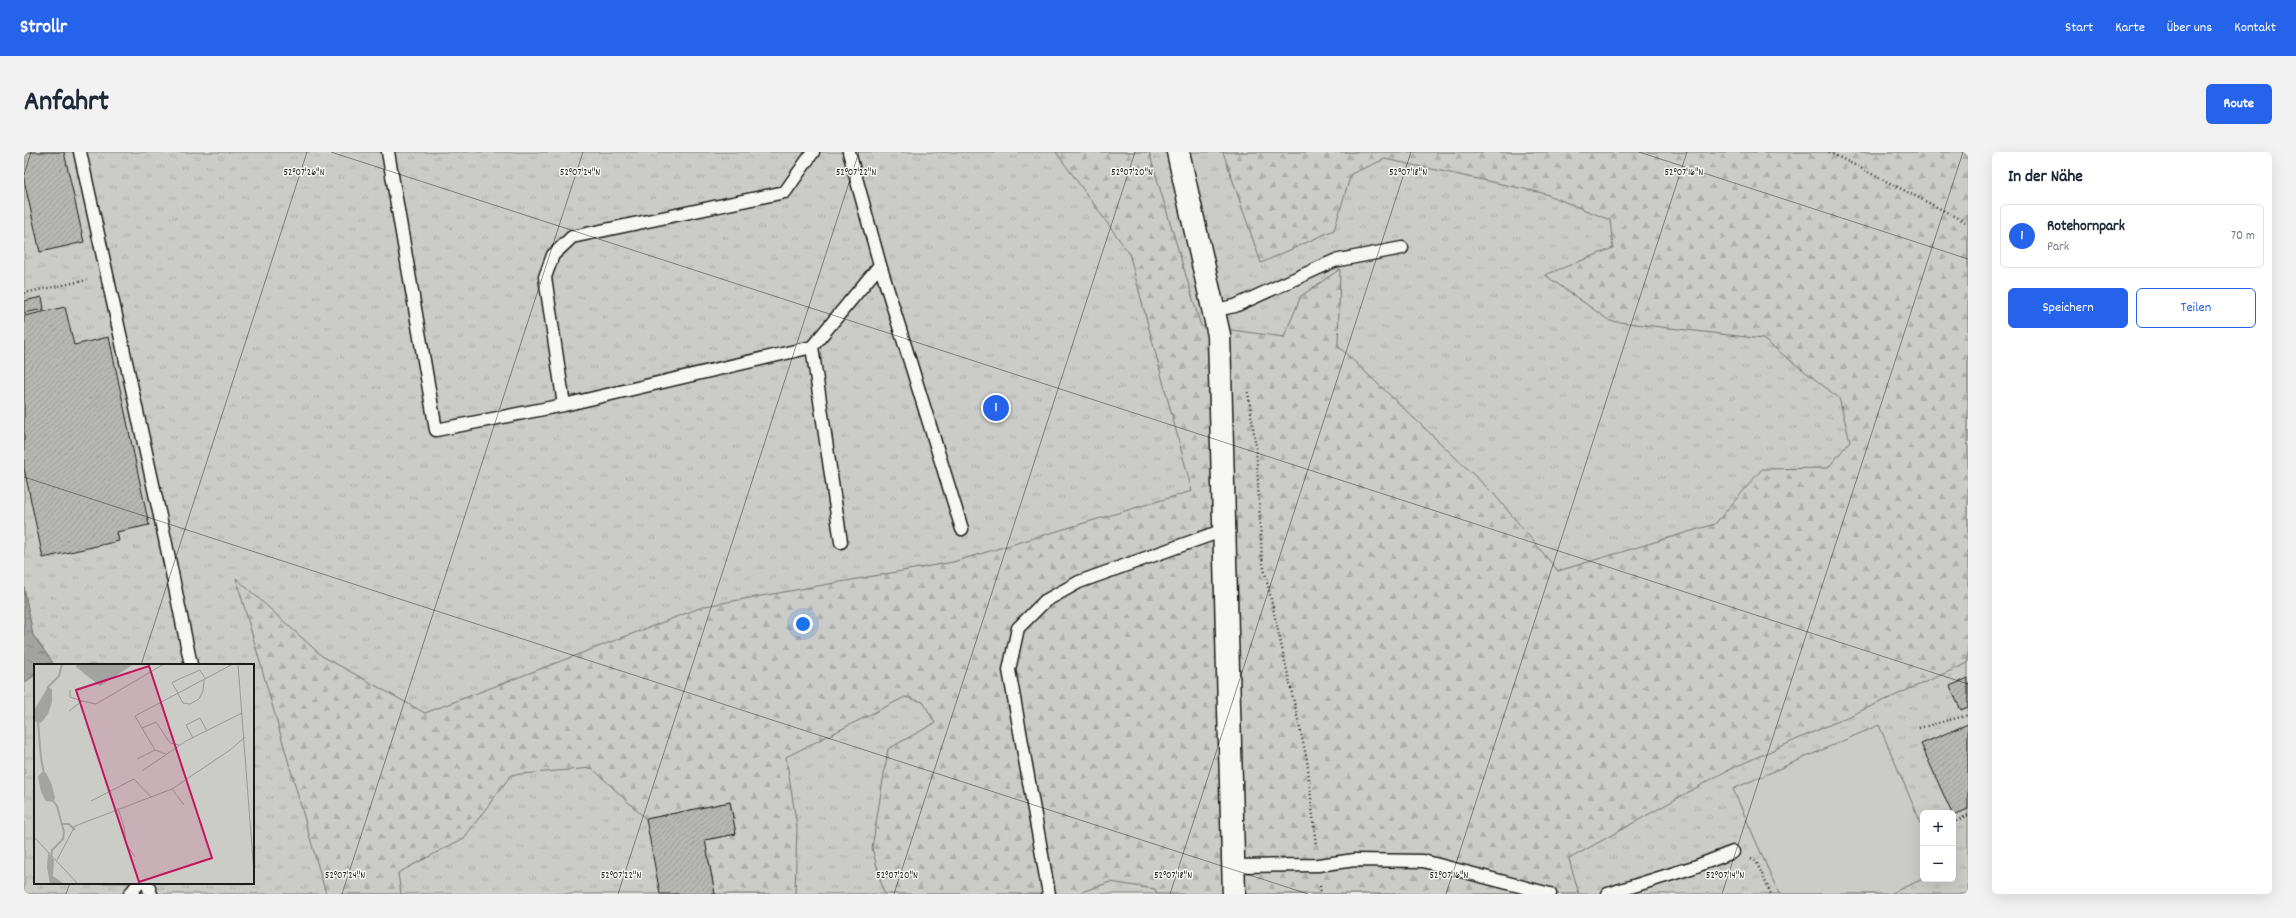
<!DOCTYPE html>
<html lang="de">
<meta charset="utf-8">
<style>
:root{--surface:#fff;--page:#f2f2f3;--text:#1f2937;--muted:#747a83;--line:#e0e1e3;--accent:#2563eb}
body{margin:0;font-family:Dekko,sans-serif;background:var(--page);color:var(--text)}
.controls{position:absolute;right:12px;bottom:12px;display:grid;overflow:hidden;border-radius:6px;box-shadow:0 4px 16px #0002}
.controls button{width:36px;height:36px;display:grid;place-items:center;padding:0;border:0;border-bottom:1px solid var(--line);background:var(--surface);color:var(--text);font:20px sans-serif}
.you{position:absolute;left:779px;top:472px;width:14px;height:14px;margin:-10px;border:3px solid #fff;border-radius:50%;background:#1a73e8;box-shadow:0 0 0 6px #1a73e833}
.badge{display:grid;place-items:center;width:26px;height:26px;border-radius:50%;background:var(--accent);color:#fff;font-size:13px;font-weight:700}
.pin{position:absolute;translate:-50% -50%;border:2px solid #fff;box-shadow:0 1px 4px #0006}
.list{margin:0;padding:0;list-style:none}
h2{display:flex;justify-content:space-between;align-items:center;height:52px;margin:0;padding:0 16px;font-size:17px}
h2 small{font-size:13px;font-weight:400;color:var(--muted)}
.list li{display:grid;grid-template-columns:26px 1fr auto;gap:12px;align-items:center;box-sizing:border-box;height:64px;margin:0 8px 8px;padding:0 8px;border:1px solid var(--line);border-radius:6px}
.list b{display:block;font-size:15px;white-space:nowrap}
.list p{margin:0;font-size:13px;white-space:nowrap;color:var(--muted)}
.list em{font-size:13px;font-style:normal;color:var(--muted)}
.actions{display:flex;gap:8px;padding:12px 16px}
.actions a{flex:1;padding:9px 0;border:1px solid var(--accent);border-radius:6px;text-align:center;font-size:14px;color:var(--accent)}
.actions .main{background:var(--accent);color:#fff}
.map{position:relative;flex:none;width:1944px;height:742px;overflow:hidden;border-radius:6px}
header{display:flex;align-items:center;gap:24px;box-sizing:border-box;height:56px;padding:0 20px;background:var(--accent);color:#fff}
header strong{font-size:19px}
nav{display:flex;gap:22px;margin-inline-start:auto;font-size:14px}
.intro{display:flex;align-items:center;justify-content:space-between;box-sizing:border-box;height:96px;padding:0 24px}
h1{margin:0;font-size:28px}
.button{padding:10px 18px;border-radius:6px;background:var(--accent);color:#fff;font-size:14px;font-weight:700}
main{display:flex;gap:24px;padding:0 24px}
aside{flex:1;background:var(--surface);border-radius:6px;box-shadow:0 4px 16px #0002}
.map>svg:first-child{display:block}
.grass{fill:url(#grass-tufts);stroke:#747472;fill-rule:evenodd}
.forest{fill:url(#forest-firs);stroke:#747472}
.pitch{fill:#cbcbc7;stroke:#747472}
.water{fill:url(#water-ripples);stroke:#6d6d6c}
.building{fill:url(#building-hatch);stroke:#1c1c1c}
.lines{fill:none;stroke-linecap:round;stroke-linejoin:round}
.service-casing{stroke:#1c1c1c;stroke-width:15}
.minor-casing{stroke:#1c1c1c;stroke-width:25}
.path{stroke:#1c1c1c;stroke-width:2.5;stroke-dasharray:1 3;stroke-linecap:butt}
.service{stroke:#f6f6f2;stroke-width:12}
.minor{stroke:#f6f6f2;stroke-width:22}
.ticks{fill:none;stroke:#1c1c1c;stroke-width:1;stroke-opacity:0.45}
.inset-river{fill:none;stroke:#a3a3a1;stroke-width:2}
.inset-road{fill:none;stroke:#979795;stroke-width:1}
.view{fill:#c2185b;fill-opacity:0.15;stroke:#c2185b;stroke-width:2}
.inset-edge{fill:none;stroke:#1c1c1c;stroke-width:2}
.ticks-label{font-size:10px;text-anchor:middle;fill:#1c1c1c;stroke:#f6f6f2;stroke-width:3;stroke-linejoin:round;paint-order:stroke}
</style>
<header>
<strong>Strollr</strong>
<nav><a>Start</a><a>Karte</a><a>Über uns</a><a>Kontakt</a></nav>
</header>
<div class="intro"><h1>Anfahrt</h1><a class="button">Route</a></div>
<main>
<div class="map">
<svg width="1944" height="742" viewBox="0 0 1944 742">
<defs>
<pattern id="grass-tufts" width="24" height="20" patternUnits="userSpaceOnUse"><rect width="24" height="20" fill="#cbcbc7"/><path d="M3 7l-1-3M5 7V3M7 7l1-3M15 17l-1-3M17 17v-4M19 17l1-3" fill="none" stroke="#aeaeaa"/></pattern>
<pattern id="forest-firs" width="22" height="20" patternUnits="userSpaceOnUse"><rect width="22" height="20" fill="#cbcbc7"/><path d="M5 1l3.5 6h-7zM16 11l3.5 6h-7z" fill="#aeaeaa"/></pattern>
<pattern id="water-ripples" width="26" height="14" patternUnits="userSpaceOnUse"><rect width="26" height="14" fill="#a3a3a1"/><path d="M2 4q2-2 4 0t4 0M15 11q2-2 4 0t4 0" fill="none" stroke="#848482"/></pattern>
<pattern id="building-hatch" width="6" height="6" patternUnits="userSpaceOnUse"><rect width="6" height="6" fill="#b6b6b3"/><path d="M-1 1l2-2M0 6l6-6M5 7l2-2" fill="none" stroke="#9c9c99"/></pattern>
</defs>
<rect width="100%" height="100%" fill="#e9e9e5"/>
<filter id="ink" filterUnits="userSpaceOnUse"><feTurbulence type="fractalNoise" baseFrequency=".025" numOctaves="2"/><feDisplacementMap in="SourceGraphic" scale="8" xChannelSelector="R" yChannelSelector="G"/><feConvolveMatrix kernelMatrix="1 2 1 2 8 2 1 2 1" color-interpolation-filters="sRGB"/></filter>
<g filter="url(#ink)">
<!-- grass -->
<path class="grass" d="M0,0h1944v742h-1944zM11,513h218v218h-218zM1899,661h30v66h-30z"/>
<!-- forest -->
<path class="forest" d="M1032,0h93l52,174 83,11 17,-41 39,-27 -2,77 156,148 64,77 157,-47 47,-55 66,-1 22,-27 -11,-43 -76,-59 -153,-18 -65,-46 68,-27 -3,-28 -67,-27 -158,-34 -34,15 -17,56 -73,33 -38,-111h745v511l-242,108 -157,88 10,35h-422l-2,-5 -45,-7 -34,12h-192l-12,-46 16,-99 47,-26 -12,-21 -18,-5 -119,60 11,70 -2,67h-80l-10,-54 31,-6 -6,-32 -84,17 -54,-51 -81,7 -47,63 -66,35 3,21h-75l-90,-316 86,78 103,57 280,-107 248,-44 239,-71 -63,-238z"/>
<!-- pitch -->
<path class="pitch" d="M1855,573l44,103v51l-34,15h-110l-46,-105z"/>
<!-- water -->
<path class="water" d="M0,435l9,48 20,28 -18,2v10l-11,8z"/>
<!-- building -->
<path class="building" d="M0,0h40l20,90 -44,10 -16,-72z
M18,145l2,12 -20,4v-12z
M41,155l9,38 35,-8 40,188 -32,7 2,9 -76,17 -19,-90v-152z
M1944,526v29l-7,3 -11,-24z
M1944,572v85l-15,7 -32,-72z
M706,650l6,32 -31,6 10,54h-55l-14,-75z"/>
<g class="lines">
<!-- service casing -->
<g class="service-casing">
<path id="service" d="M56,0l85,387 26,126
M364,0l48,278 128,-25 248,-58 68,-82
M825,0l31,113 82,264
M1191,158l20,-4 99,-45 68,-13
M788,195l29,195
M540,253l-19,-128 8,-22 19,-18 213,-45 28,-40
M1208,714l86,-1 37,-5 68,1 127,33
M123,731l4,11
M106,742l9,-11
M1025,742l-40,-224 9,-42 27,-27 34,-19 145,-52
M1584,742l86,-27 39,-15"/>
</g>
<!-- minor casing -->
<g class="minor-casing">
<path id="minor" d="M1154,0l41,183 15,559"/>
</g>
<!-- path -->
<path class="path" d="M1805,0l139,71
M0,141l63,-13
M1224,240l8,55 6,112 45,201 9,85
M1895,576l49,-13
M1932,669l12,-6
M1727,707l5,2 15,33
M1296,734l1,8"/>
<!-- service -->
<use href="#service" class="service"/>
<!-- minor -->
<use href="#minor" class="minor"/>
</g>
</g>
<!-- ticks -->
<path class="ticks" d="M307,0l1637,532M1615,0l329,107M0,23l7,-23M0,325l1284,417M117,513l166,-513M42,742l4,-11M318,742l241,-742M594,742l241,-742M870,742l241,-742M1146,742l241,-742M1422,742l241,-742M1698,742l241,-742"/>
<!-- overview -->
<g transform="translate(10 512)">
<rect width="220" height="220" fill="#e9e9e5"/>
<path d="M0,0h220v220h-220z" fill="#cbcbc7"/>
<path d="M207,0h13v220h-11l5,-8 1,-11 -16,-4 -9,-8 -7,4 -3,7 5,12 -7,8h-46v-5l-37,-38 -9,7 -38,1 -2,3 15,19 -7,7v6h-17l-4,-5 -13,-4 2,-13 10,9 9,-10 -5,-8 13,-8v-9l-5,-6 -20,22 -9,-9 4,-14 -13,-13 -6,-1v-63l26,-17 17,-7 37,-27 -7,23 20,24 27,44 21,-14 14,-18 51,-29 5,-14zM56,62l14,8 3,8 -3,7 4,8 -3,1 -2,-2 -16,8 -3,-4 9,-5 -15,-20 1,-3zM199,90l7,5 4,11 -8,1 -1,-7 -8,-6zM80,97l10,10 -2,3 -4,-3 -10,1 -20,9 5,16 15,-6 5,10 -29,12 -16,-33zM172,101l3,5 -4,6 3,14h-9l-3,-11 -18,13 6,6 8,3 2,16v8l-3,1 -5,-6 -2,8 3,16 -4,9 -4,3 -5,-8 -7,-3 -10,-14 15,-29 8,-2 -8,-4 -2,-8z" fill="#cbcbc7" fill-rule="evenodd"/>
<path d="M70,166l28,31 -22,19 -28,-31zM107,191l11,12 -12,11 -11,-12z" fill="#cbcbc7"/>
<path d="M43,0h57l-34,22 -24,-19zM14,23l4,2v13l-4,12 -7,9 -7,-2v-11zM8,108l4,1 6,12 3,13 -2,4 -7,-1 -5,-9 -3,-15zM14,189l6,7 -1,16 11,8h-14l-3,-16z" fill="#a3a3a1"/>
<path class="inset-river" d="M13,29l1,-6 11,-11 3,-12M6,51l-2,7 3,36 4,21M16,133l7,9 7,26 -1,7 -11,11 -1,10M28,160h7l6,6"/>
<path class="inset-road" d="M204,0l16,210M36,26v7l12,4M144,29l-6,-10 5,-3 23,-10 5,8M144,30l5,9 7,1 9,-5 4,-8 1,-12M35,47l13,-10 14,3 68,-40M108,64l14,-6 14,21 9,2M159,74l-7,-13 14,-7 7,13M132,90l-11,-4 -20,-34 98,-52M103,95l18,-9M108,107l44,-30 56,-28M138,125l12,16M57,137l43,-22 17,18M84,144l6,19 2,17 9,13M0,173l44,47M23,196l18,-34 97,-37 58,-39 15,-13"/>
<path class="view" d="M115,2l63,192 -73,24 -63,-192z"/>
<rect width="220" height="220" class="inset-edge"/>
</g>
<g class="ticks-label">
<text x="280" y="23">52°07'26"N</text>
<text x="556" y="23">52°07'24"N</text>
<text x="832" y="23">52°07'22"N</text>
<text x="1108" y="23">52°07'20"N</text>
<text x="1384" y="23">52°07'18"N</text>
<text x="1660" y="23">52°07'16"N</text>
<text x="321" y="726">52°07'24"N</text>
<text x="597" y="726">52°07'22"N</text>
<text x="873" y="726">52°07'20"N</text>
<text x="1425" y="726">52°07'16"N</text>
<text x="1149" y="726">52°07'18"N</text>
<text x="1701" y="726">52°07'14"N</text>
</g>
</svg>
<div class="controls">
<button>+</button>
<button>−</button>
</div>
<div class="you"></div>
<div class="pin badge" style="left:972px;top:256px">1</div>
</div>
<aside>
<h2>In der Nähe<small></small></h2>
<ul class="list">
<li><span class="badge">1</span><div><b>Rotehornpark</b><p>Park</p></div><em>70 m</em></li>
</ul>
<div class="actions"><a class="main">Speichern</a><a>Teilen</a></div>
</aside>
</main>
